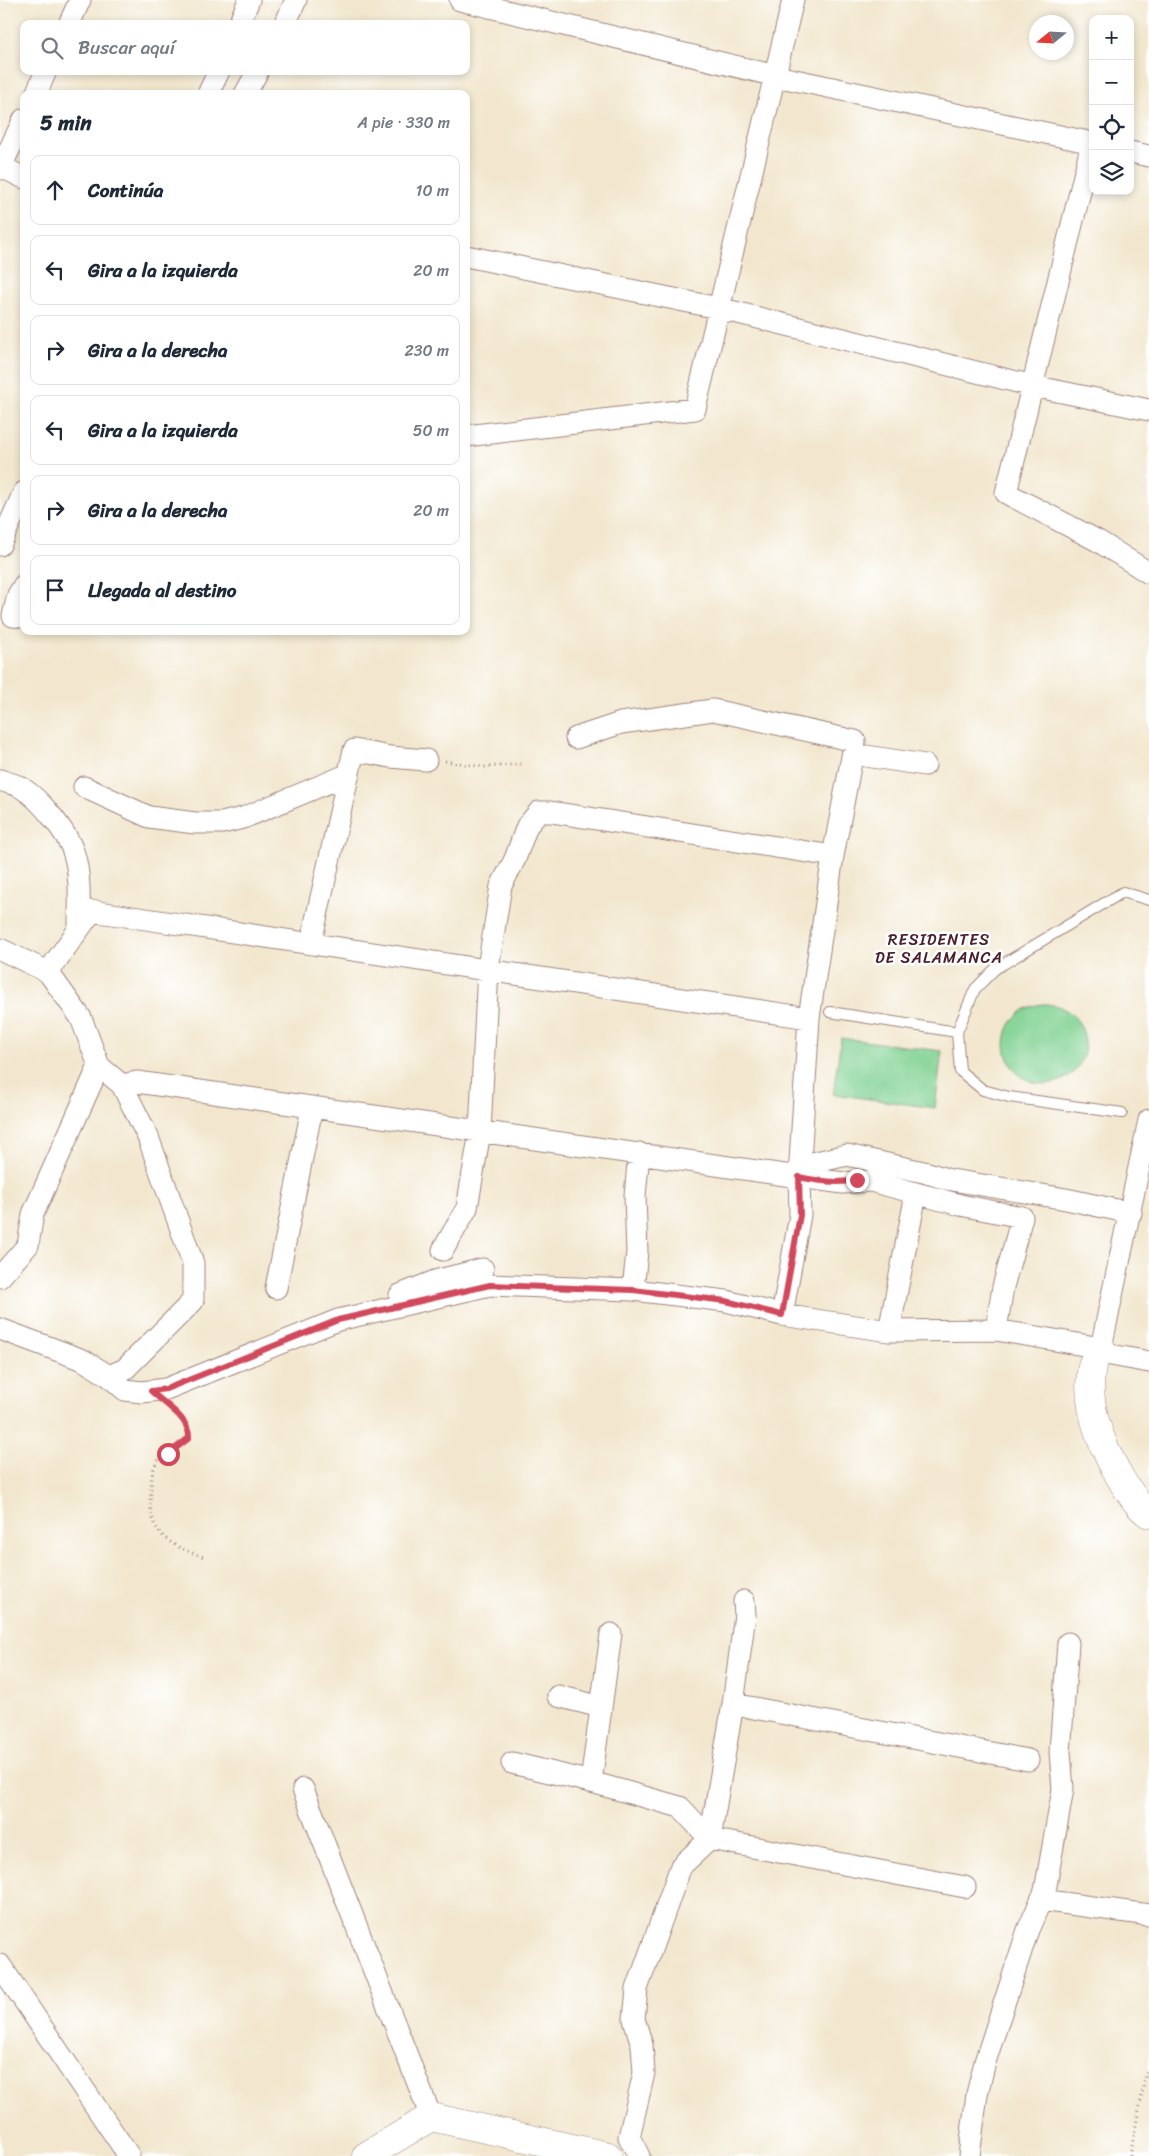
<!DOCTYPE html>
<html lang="es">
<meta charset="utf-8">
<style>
:root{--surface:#fff;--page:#f6f6f7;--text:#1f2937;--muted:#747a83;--line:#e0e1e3}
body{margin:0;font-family:Sriracha,sans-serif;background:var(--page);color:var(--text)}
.controls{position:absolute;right:15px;top:15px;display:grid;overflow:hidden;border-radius:10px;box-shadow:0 2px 8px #0003}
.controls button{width:45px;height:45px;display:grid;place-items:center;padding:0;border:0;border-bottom:1px solid var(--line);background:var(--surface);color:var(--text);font:25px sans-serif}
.compass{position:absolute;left:1029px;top:15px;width:45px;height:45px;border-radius:50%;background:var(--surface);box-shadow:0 2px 8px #0003;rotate:252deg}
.stop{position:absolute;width:15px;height:15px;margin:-11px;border:4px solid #d1495b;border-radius:50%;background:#fff}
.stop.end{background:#d1495b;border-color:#fff;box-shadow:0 1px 5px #0008}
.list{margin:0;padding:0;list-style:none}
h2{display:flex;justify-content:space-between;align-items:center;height:65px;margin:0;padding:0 20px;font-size:21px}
h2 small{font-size:16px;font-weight:400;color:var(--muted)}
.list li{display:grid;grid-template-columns:32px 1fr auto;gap:15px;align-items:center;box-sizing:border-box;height:70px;margin:0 10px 10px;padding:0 10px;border:1px solid var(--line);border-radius:10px}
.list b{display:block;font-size:19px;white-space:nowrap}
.list em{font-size:16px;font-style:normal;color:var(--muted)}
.icon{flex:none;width:28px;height:28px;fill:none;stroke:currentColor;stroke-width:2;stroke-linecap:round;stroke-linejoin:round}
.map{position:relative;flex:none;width:1149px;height:2156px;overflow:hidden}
.search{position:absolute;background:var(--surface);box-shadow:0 2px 8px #0003;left:20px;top:20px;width:450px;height:55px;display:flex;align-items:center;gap:12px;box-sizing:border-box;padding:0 18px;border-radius:10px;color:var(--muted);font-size:19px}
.panel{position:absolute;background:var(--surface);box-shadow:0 2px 8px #0003;left:20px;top:90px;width:450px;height:545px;border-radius:10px}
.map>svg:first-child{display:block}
.grass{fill:#80d192;stroke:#65785e}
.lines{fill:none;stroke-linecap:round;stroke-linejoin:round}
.lane-casing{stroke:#9e837c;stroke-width:12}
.street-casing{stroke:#9e837c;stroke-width:23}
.secondary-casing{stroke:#9e837c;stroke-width:29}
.path{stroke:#9e837c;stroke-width:3;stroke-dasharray:1 4;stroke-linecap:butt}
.lane{stroke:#fff;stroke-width:10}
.street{stroke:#fff;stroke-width:21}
.secondary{stroke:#fff;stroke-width:28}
.route{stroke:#d1495b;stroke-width:6}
.labels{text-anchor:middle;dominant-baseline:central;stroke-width:5;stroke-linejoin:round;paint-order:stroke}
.neighbourhood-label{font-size:16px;letter-spacing:1px;fill:#4a1f2b;stroke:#fff}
</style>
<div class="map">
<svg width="1149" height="2156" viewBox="0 0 1149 2156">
<rect width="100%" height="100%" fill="#fff"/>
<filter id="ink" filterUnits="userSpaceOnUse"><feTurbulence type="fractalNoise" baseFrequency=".02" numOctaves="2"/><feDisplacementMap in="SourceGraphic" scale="10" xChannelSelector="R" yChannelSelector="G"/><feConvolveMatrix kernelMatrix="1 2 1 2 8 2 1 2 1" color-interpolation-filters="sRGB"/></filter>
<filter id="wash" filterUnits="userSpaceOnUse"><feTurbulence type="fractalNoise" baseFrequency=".0096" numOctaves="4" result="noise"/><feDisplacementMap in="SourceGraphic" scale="20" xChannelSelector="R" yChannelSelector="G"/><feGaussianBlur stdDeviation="1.12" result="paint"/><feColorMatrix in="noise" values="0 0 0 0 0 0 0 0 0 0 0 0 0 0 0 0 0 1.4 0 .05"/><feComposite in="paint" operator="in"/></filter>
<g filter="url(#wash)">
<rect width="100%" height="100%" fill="#f2e7ce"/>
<!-- grass -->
<path class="grass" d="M1005 1044a40 40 0 1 1 80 0a40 40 0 1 1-80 0Z
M841,1038l101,13 -7,57 -102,-14z"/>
</g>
<g filter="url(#ink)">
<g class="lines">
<!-- lane casing -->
<g class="lane-casing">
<path id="lane" d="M830,1012l127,20
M1122,1113l-113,-16 -26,-7 -23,-19 -3,-39 18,-43 20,-20 128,-77 26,8"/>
</g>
<!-- street casing -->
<g class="street-casing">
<path id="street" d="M460,0l316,76 317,67
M69,24l11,-24
M239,24l10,-24
M285,24l11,-24
M36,94l10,-23
M208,94l11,-23
M245,94l13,-23
M1092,143l-86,350 92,48 51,32
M1130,152l19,4
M0,166l24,12
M0,169l24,-50
M466,256l252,52 315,78 116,24
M466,436l229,-27 98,-409
M0,545l24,-53
M24,585l-6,10 -5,21 11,1
M576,738l45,-15 92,-13 142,31 -22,115 -24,162 -10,159 1,38 -18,100
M853,754l72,11
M0,780c7,3 16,4 22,8 18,11 46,45 52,66 7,23 5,49 5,73
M84,787l65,30 46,6h27l21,-5 106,-44
M311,942l43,-192 36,7 36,3
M0,949l48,23 33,46 18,48 23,19 26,52 45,126v38l-68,68 -16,7
M48,972l44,-61 717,107
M122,1085l15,-3 662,95 13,-14 35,-8 81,18 18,6 120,20 65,14
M799,1177l44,6 28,-2 89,24 62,12 -19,70 -7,43
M443,1250l24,-42 13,-76 8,-164 13,-82 14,-27 12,-33 12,-14h12l282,44
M0,1277l28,-32 5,-31 66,-148
M276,1288l36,-180
M633,1290l4,-38 -2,-56 4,-43
M400,1295l35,-14 48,-12
M0,1329l83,31 26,16 16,14 17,2 24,-3 172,-69 152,-35 143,5 93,11 56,14 107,16 107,-1 105,18 10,7 38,7
M889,1331l27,-137
M1101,1348l48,-228
M558,1696l43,11
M733,1704l295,56
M512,1763l79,19 89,25 30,32 255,48
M591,1782l20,-148
M303,1789l128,328
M1041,1900l108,15
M0,1965l129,191
M639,2156l-10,-19 15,-64 -2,-28 -8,-26 3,-30 44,-123 29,-27 23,-135 12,-89 -1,-14
M969,2156l8,-62 8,-32 43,-132 17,-39 18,-102 -3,-37 8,-109"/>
</g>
<!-- secondary casing -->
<g class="secondary-casing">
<path id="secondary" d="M1101,1348c-3,6 -7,12 -9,18 -8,41 11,84 32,118 7,10 15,24 25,30
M366,2156l65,-39 177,39"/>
</g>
<!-- path -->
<path class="path" d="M445,761l39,6 40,-3
M169,1408c11,9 20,16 20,30 -9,10 -27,14 -33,26 -4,7 -5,18 -5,26 -5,43 17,55 53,67
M1130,2156l17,-88"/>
<!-- lane -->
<use href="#lane" class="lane"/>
<!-- street -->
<use href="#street" class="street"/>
<!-- secondary -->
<use href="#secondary" class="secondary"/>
</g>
</g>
<g class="lines" filter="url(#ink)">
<!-- route -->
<path class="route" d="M168,1454l21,-16c1,-20 -25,-34 -38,-47l15,-2 30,-12 142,-57 152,-35 143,5 93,11 56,14 18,-100 -1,-38c20,4 38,7 58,3"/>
</g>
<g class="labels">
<!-- neighbourhood labels -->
<g class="neighbourhood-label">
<text x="939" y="939">RESIDENTES<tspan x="939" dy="18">DE SALAMANCA</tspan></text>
</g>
</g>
</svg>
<div class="controls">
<button>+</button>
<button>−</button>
<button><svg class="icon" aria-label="locate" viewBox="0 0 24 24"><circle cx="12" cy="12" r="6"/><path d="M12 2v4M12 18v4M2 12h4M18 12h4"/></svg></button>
<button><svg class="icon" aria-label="layers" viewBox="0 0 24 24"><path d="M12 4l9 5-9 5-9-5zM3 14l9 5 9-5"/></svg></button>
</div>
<svg class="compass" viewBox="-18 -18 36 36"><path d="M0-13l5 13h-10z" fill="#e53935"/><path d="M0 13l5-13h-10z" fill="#747a83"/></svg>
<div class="stop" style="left:168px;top:1454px"></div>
<div class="stop end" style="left:857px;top:1180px"></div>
<div class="search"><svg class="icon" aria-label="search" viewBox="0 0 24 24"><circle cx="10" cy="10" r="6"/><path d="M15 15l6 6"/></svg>Buscar aquí</div>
<section class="panel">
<h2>5 min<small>A pie · 330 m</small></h2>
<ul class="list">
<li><svg class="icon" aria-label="ahead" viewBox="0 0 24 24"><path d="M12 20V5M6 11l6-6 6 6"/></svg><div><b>Continúa</b></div><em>10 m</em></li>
<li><svg class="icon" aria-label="left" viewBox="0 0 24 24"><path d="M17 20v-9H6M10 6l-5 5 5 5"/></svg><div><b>Gira a la izquierda</b></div><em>20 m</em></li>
<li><svg class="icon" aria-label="right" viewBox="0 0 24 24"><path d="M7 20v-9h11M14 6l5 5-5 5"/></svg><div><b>Gira a la derecha</b></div><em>230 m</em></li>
<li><svg class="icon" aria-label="left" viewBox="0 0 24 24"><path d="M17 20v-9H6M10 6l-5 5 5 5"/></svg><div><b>Gira a la izquierda</b></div><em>50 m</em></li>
<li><svg class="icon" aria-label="right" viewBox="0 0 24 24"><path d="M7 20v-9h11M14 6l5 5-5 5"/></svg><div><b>Gira a la derecha</b></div><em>20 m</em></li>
<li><svg class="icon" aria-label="arrive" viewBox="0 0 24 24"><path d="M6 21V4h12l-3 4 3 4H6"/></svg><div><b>Llegada al destino</b></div></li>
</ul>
</section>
</div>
